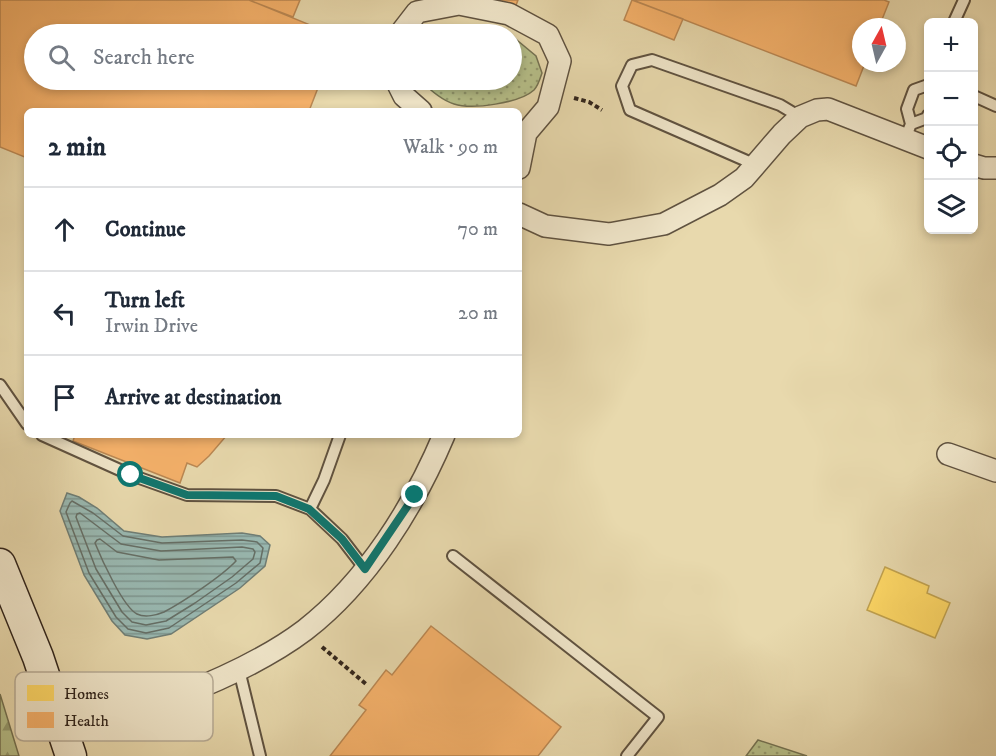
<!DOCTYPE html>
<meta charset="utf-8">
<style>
:root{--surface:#fff;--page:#f6f6f7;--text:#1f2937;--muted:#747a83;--line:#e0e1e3}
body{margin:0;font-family:"IM FELL DW Pica",serif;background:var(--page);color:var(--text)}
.controls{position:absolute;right:18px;top:18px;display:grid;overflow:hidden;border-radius:9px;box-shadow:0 3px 9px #0003}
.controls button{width:54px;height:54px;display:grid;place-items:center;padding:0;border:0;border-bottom:2px solid var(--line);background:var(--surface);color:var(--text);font:30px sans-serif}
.compass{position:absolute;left:852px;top:18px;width:54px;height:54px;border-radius:50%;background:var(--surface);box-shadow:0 3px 9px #0003;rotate:8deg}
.stop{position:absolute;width:18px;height:18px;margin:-14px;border:4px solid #0f766e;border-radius:50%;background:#fff}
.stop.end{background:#0f766e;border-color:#fff;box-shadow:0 2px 6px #0008}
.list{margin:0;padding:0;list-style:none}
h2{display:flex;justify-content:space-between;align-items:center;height:78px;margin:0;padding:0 24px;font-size:26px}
h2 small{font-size:20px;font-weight:400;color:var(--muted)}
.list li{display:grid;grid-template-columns:39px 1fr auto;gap:18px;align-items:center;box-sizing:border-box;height:84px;padding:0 24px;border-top:2px solid var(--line)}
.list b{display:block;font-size:22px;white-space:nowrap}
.list p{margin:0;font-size:20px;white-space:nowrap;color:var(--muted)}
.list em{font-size:20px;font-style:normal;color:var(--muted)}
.icon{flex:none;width:33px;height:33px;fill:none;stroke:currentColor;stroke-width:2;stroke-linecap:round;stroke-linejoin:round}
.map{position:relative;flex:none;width:996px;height:756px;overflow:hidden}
.search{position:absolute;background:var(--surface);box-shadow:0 3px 9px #0003;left:24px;top:24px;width:498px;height:66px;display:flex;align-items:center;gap:15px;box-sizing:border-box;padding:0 21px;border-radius:33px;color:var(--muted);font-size:22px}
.panel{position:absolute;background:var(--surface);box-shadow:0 3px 9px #0003;left:24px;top:108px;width:498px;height:330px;border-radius:9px}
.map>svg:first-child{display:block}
.green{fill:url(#green-dots);stroke:#747252;stroke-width:1.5}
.forest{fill:url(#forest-firs);stroke:#747252;stroke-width:1.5}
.water{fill:url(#water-rules);stroke:#6f7e76;stroke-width:1.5}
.homes{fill:#ffd966;stroke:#c1a350;stroke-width:1.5}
.health{fill:#f6b26b;stroke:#bb8853;stroke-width:1.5}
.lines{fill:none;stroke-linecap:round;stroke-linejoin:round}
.shore{stroke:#656f67;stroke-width:1.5}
.lane-casing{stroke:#5f5240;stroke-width:14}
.street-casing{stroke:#5f5240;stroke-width:24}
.secondary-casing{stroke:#31251c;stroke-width:33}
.path{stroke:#31251c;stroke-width:4;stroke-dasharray:4.5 3;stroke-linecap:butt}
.lane{stroke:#f0e6ca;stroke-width:10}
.street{stroke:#f0e6ca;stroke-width:21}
.secondary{stroke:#f0e6ca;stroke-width:30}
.route{stroke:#0f766e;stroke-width:8}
.key{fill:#f0e6ca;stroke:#b7ac96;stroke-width:1.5}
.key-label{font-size:16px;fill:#31251c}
</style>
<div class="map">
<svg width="996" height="756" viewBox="0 0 996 756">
<defs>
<pattern id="green-dots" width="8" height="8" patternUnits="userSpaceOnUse" patternTransform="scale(1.5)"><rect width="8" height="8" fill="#b6bf89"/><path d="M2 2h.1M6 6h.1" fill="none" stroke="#959b6f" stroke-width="1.8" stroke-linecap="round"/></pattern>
<pattern id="forest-firs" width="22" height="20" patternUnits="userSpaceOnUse" patternTransform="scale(1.5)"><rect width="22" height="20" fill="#b6bf89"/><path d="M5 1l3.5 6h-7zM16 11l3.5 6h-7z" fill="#959b6f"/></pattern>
<pattern id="water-rules" width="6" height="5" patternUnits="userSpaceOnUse" patternTransform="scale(1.5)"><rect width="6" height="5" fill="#99b9b2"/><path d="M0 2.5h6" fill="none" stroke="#7d9690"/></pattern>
</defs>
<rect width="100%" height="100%" fill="#e8d9ad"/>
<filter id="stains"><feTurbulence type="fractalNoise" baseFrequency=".00333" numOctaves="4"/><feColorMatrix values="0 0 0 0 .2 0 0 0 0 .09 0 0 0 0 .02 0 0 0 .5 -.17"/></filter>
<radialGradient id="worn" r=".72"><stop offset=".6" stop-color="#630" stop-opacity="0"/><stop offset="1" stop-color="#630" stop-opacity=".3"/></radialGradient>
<!-- green -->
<path class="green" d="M448,25l30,3 26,6h-76z
M512,36l24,20 6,17c-2,6 -4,13 -8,17 -14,13 -62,20 -80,14 -13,-4 -25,-15 -34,-24h92z
M758,740l49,16h-61z"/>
<!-- forest -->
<path class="forest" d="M0,694l19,62h-19z"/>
<!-- water -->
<path class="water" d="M67,493l12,4 18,11 27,23 38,6 80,-4 18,3 10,9 -5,21 -25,22 -69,46 -24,5 -22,-4 -13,-14 -28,-46 -24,-64z"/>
<!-- homes -->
<path class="homes" d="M885,567l44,19 -2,7 23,10 -15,35 -68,-28z"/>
<!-- health -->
<path class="health" d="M0,0h249l71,29 3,5h-289v46h287l-12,31h-282v47l-27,-11z
M249,0h51l-7,17z
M469,0h49l-3,8z
M632,0l51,19 -9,21 -50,-20z
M633,0h251l5,2 -10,25h-18v36h4l-9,23z
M75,435h152l-18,21 -12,11 -10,-4 -7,20 -107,-42z
M431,626l130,101 -23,29h-208l36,-46 -7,-5 27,-35 6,5z"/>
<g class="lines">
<!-- shore -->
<path class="shore" d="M72,501l21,12 30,23 39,7 80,-3 15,2 6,6 -3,15 -24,20 -67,45 -23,5 -18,-4 -12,-12 -27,-44 -23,-61 4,-9z
M77,514l3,-1 41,31 40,7 81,-4 11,2 2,3 -2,7 -21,18 -37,26 -29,18 -20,4 -14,-3 -10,-10 -26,-43 -20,-52z
M97,540l3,-1 17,13 42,8 74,-3 3,4c-14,15 -53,41 -72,51 -7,3 -19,6 -27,2 -14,-7 -36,-56 -42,-71z"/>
<!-- lane casing -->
<g class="lane-casing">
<path id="lane" d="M954,22l10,-22
M974,96l22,10
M911,124l16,-6 1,-3
M905,139l6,-15 -4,-15 7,-19 14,-5
M756,165l-126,-55 -8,-24 10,-21 20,-5 128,45 20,12
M0,385l27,39
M42,435l89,40 56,20 89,1 34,13 32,30 23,30
M310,509l14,-29 16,-45
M453,556l205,161 -31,39
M239,670l21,86"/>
</g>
<!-- street casing -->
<g class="street-casing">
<path id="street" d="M400,34l17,-22 42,-8 50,10 39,21 12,26 -12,46 -22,26 -7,-1
M396,80l8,16 17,15
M974,165l10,3h12
M519,168l7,-35
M519,214l26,12 64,8 55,-10 56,-29 24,-17 38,-44 18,-17 17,-7 11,-1 100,39
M948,454l48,17
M63,732c39,-12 80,-22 118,-37 43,-17 87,-37 124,-65 63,-49 109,-124 139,-195"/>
</g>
<!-- secondary casing -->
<g class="secondary-casing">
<path id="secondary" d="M0,564l38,93 33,99"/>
</g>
<!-- path -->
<path class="path" d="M574,98l15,4 13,8
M322,647l44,37"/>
<!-- lane -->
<use href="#lane" class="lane"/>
<!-- street -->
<use href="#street" class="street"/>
<!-- secondary -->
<use href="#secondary" class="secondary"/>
</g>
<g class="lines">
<!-- route -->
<path class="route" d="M131,475l56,20 89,1 33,13 33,30 23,30 50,-74"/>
</g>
<!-- legend -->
<rect x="15" y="672" width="198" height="69" rx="9" class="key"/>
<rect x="27" y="685" width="27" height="16" fill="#ffd966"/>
<rect x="27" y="712" width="27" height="16" fill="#f6b26b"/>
<g class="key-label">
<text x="64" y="699">Homes</text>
<text x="64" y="726">Health</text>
</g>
<rect width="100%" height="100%" filter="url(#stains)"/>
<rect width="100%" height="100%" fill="url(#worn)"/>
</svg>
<div class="controls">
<button>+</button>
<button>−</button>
<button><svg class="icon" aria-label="locate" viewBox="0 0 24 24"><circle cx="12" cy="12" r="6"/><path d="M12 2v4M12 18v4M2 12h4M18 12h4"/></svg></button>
<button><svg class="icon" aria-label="layers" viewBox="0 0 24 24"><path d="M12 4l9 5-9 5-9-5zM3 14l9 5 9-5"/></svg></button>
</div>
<svg class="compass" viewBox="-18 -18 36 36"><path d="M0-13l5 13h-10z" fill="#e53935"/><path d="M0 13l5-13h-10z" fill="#747a83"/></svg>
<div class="stop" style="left:131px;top:475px"></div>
<div class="stop end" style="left:415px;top:495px"></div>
<div class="search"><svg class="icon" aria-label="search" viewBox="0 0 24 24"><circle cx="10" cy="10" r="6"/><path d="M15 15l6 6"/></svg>Search here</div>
<section class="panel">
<h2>2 min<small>Walk · 90 m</small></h2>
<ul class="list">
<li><svg class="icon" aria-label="ahead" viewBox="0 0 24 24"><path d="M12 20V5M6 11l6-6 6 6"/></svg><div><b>Continue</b></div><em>70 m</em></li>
<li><svg class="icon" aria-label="left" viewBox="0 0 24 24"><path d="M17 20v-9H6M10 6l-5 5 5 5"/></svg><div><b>Turn left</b><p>Irwin Drive</p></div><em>20 m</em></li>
<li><svg class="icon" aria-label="arrive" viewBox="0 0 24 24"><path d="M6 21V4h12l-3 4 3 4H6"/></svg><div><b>Arrive at destination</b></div></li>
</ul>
</section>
</div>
